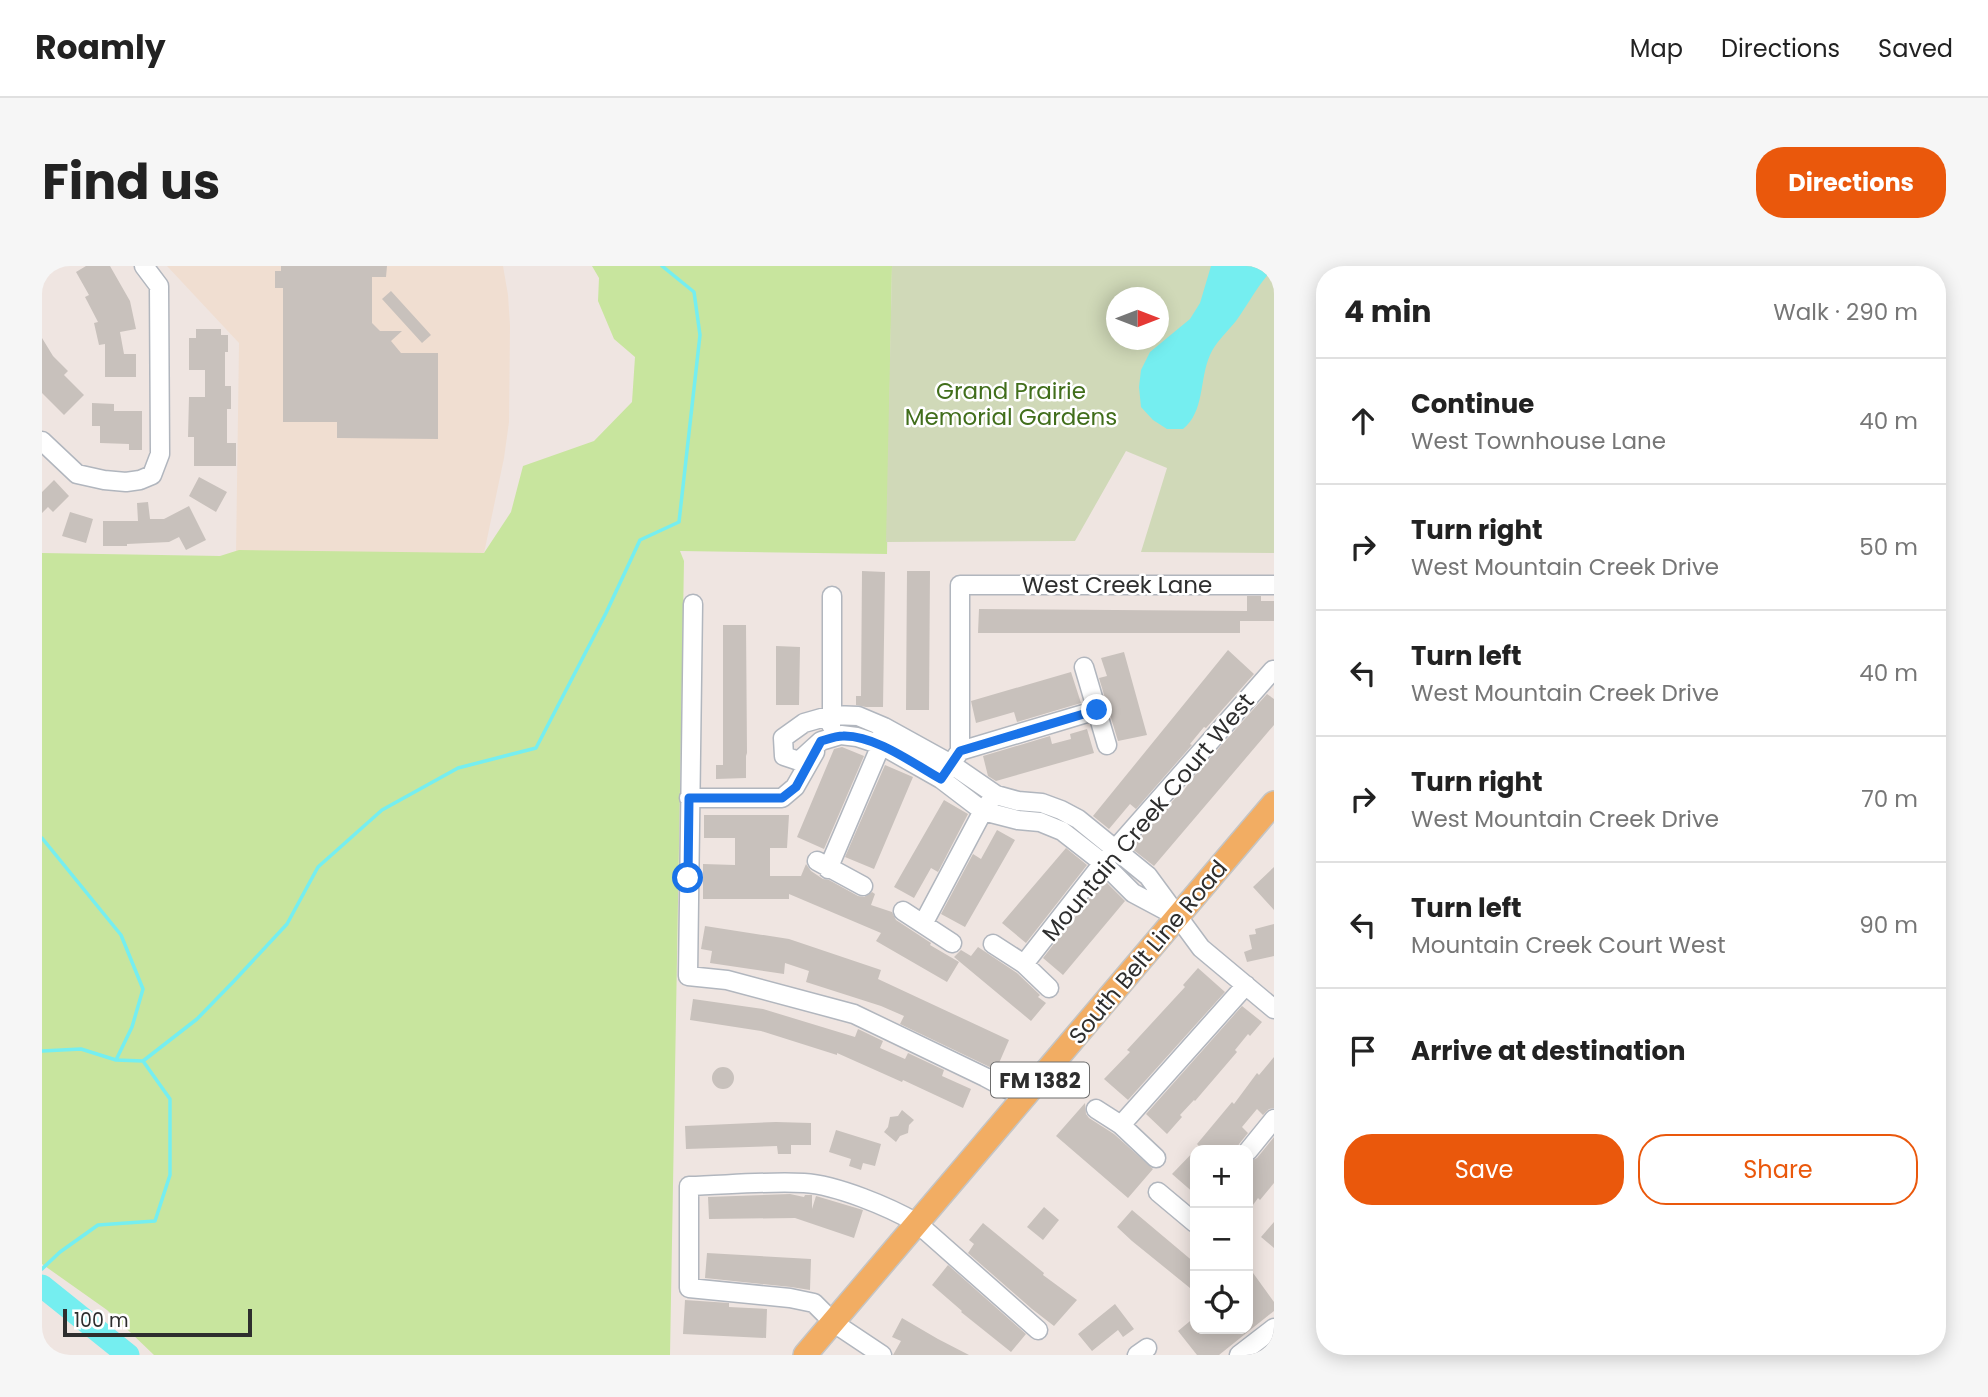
<!DOCTYPE html>
<meta charset="utf-8">
<style>
:root{--surface:#fff;--page:#f6f6f6;--text:#222;--muted:#767676;--line:#e0e0e0;--accent:#ea580c}
body{margin:0;font-family:Poppins,sans-serif;background:var(--page);color:var(--text)}
.controls{position:absolute;right:21px;bottom:21px;display:grid;overflow:hidden;border-radius:14px;box-shadow:0 4px 18px #0003}
.controls button{width:63px;height:63px;display:grid;place-items:center;padding:0;border:0;border-bottom:2px solid var(--line);background:var(--surface);color:var(--text);font:35px sans-serif}
.compass{position:absolute;left:1064px;top:21px;width:63px;height:63px;border-radius:50%;background:var(--surface);box-shadow:0 4px 18px #0003;rotate:90deg}
.scale{position:absolute;left:21px;bottom:18px;width:189px;box-sizing:border-box;padding-left:7px;border:4px solid #2e2e2e;border-top:0;font-size:19px;line-height:24px;white-space:nowrap;color:#2e2e2e;-webkit-text-stroke:5px #fff;paint-order:stroke}
.stop{position:absolute;width:21px;height:21px;margin:-16px;border:5px solid #1a73e8;border-radius:50%;background:#fff}
.stop.end{background:#1a73e8;border-color:#fff;box-shadow:0 2px 7px #0008}
.list{margin:0;padding:0;list-style:none}
h2{display:flex;justify-content:space-between;align-items:center;height:91px;margin:0;padding:0 28px;font-size:30px}
h2 small{font-size:23px;font-weight:400;color:var(--muted)}
.list li{display:grid;grid-template-columns:46px 1fr auto;gap:21px;align-items:center;box-sizing:border-box;height:126px;padding:0 28px;border-top:2px solid var(--line)}
.list b{display:block;font-size:26px;white-space:nowrap}
.list p{margin:0;font-size:23px;white-space:nowrap;color:var(--muted)}
.list em{font-size:23px;font-style:normal;color:var(--muted)}
.actions{display:flex;gap:14px;padding:21px 28px}
.actions a{flex:1;padding:16px 0;border:2px solid var(--accent);border-radius:28px;text-align:center;font-size:24px;color:var(--accent)}
.actions .main{background:var(--accent);color:#fff}
.icon{flex:none;width:38px;height:38px;fill:none;stroke:currentColor;stroke-width:2;stroke-linecap:round;stroke-linejoin:round}
.map{position:relative;flex:none;width:1232px;height:1089px;overflow:hidden;border-radius:28px}
header{display:flex;align-items:center;gap:42px;box-sizing:border-box;height:98px;padding:0 35px;background:var(--surface);border-bottom:2px solid var(--line)}
header strong{font-size:33px}
nav{display:flex;gap:38px;margin-inline-start:auto;font-size:24px}
.intro{display:flex;align-items:center;justify-content:space-between;box-sizing:border-box;height:168px;padding:0 42px}
h1{margin:0;font-size:49px}
.button{padding:18px 32px;border-radius:28px;background:var(--accent);color:#fff;font-size:24px;font-weight:700}
main{display:flex;gap:42px;padding:0 42px}
aside{flex:1;background:var(--surface);border-radius:28px;box-shadow:0 4px 18px #0003}
.map>svg:first-child{display:block}
.education{fill:#f0ded1}
.green{fill:#c8e59e}
.cemetery{fill:#d0d9b8;fill-rule:evenodd}
.water{fill:#75eef0}
.lines{fill:none;stroke-linecap:round;stroke-linejoin:round}
.stream{stroke:#75eef0;stroke-width:3.5}
.river{stroke:#75eef0;stroke-width:23}
.building{fill:#c8c1bc}
.minor-casing{stroke:#b1b6be;stroke-width:21}
.major-casing{stroke:#c4c4c4;stroke-width:26}
.minor{stroke:#fff;stroke-width:18}
.major{stroke:#f2ad63;stroke-width:23}
.route{stroke:#1a73e8;stroke-width:9}
.labels{text-anchor:middle;dominant-baseline:central;stroke-width:5;stroke-linejoin:round;paint-order:stroke}
.shield{fill:#fff;stroke:#6d6d6d;stroke-width:2}
.shield-label{font-size:21px;font-weight:bold;fill:#2e2e2e}
.park-label{font-size:23px;fill:#416e1b;stroke:#fff}
.street-label{font-size:23px;fill:#2e2e2e;stroke:#fff}
</style>
<header>
<strong>Roamly</strong>
<nav><a>Map</a><a>Directions</a><a>Saved</a></nav>
</header>
<div class="intro"><h1>Find us</h1><a class="button">Directions</a></div>
<main>
<div class="map">
<svg width="1232" height="1089" viewBox="0 0 1232 1089">
<rect width="100%" height="100%" fill="#efe5e1"/>
<!-- education -->
<path class="education" d="M125,0h336l5,29 2,31 -1,96 -5,36 -21,100 -247,-3 3,-212z"/>
<!-- green -->
<path class="green" d="M550,0h300l-5,288 -207,-3 4,10 -14,794h-516l-47,-45 -65,-46v-711l178,3 19,-6 245,3 27,-41 12,-46 71,-25 38,-39 3,-45 -21,-18 -16,-38 1,-23z"/>
<!-- cemetery -->
<path class="cemetery" d="M850,0h382v287l-133,-1 26,-84 -41,-17 -51,90 -189,1zM1074,32h42v42h-42z"/>
<!-- water -->
<path class="water" d="M1169,0h63v2c-15,15 -25,35 -38,53 -8,10 -21,22 -26,34 -11,25 -5,56 -27,74h-16l-14,-9 -12,-13 -2,-20 2,-17 9,-18 40,-33 10,-16z"/>
<g class="lines">
<!-- stream -->
<path class="stream" d="M0,572l79,97 22,54 -11,38 -16,33
M0,785l39,-2 35,11 27,1 27,38v76l-15,46 -57,4 -38,27 -18,17
M101,795l54,-42 37,-38 53,-57 31,-57 64,-57 76,-42 78,-20 70,-135 34,-73 39,-18 21,-187 -6,-43 -32,-26"/>
<!-- river -->
<path class="river" d="M0,1020l86,69"/>
</g>
<!-- building -->
<path class="building" d="M44,0h24l20,35 6,28 -16,3 4,22h12v23h-31v-33l-6,1 -5,-22 4,-1 -13,-25 4,-2 -13,-23z
M239,0h106l-1,11h-14v46l8,8h22l-11,10 10,12h37v86l-101,-1v-16h-54v-134h-8v-17h6z
M349,25l40,44 -9,8 -40,-44z
M154,63h25v6h7v17h-3v34h6v23h-4v34h9v23h-42v-29h-6l1,-40h16v-27h-16v-32h7z
M0,72l11,18 15,15 -4,4 20,20 -20,20 -22,-22z
M50,137l22,1v7h28v39h-13v-6l-29,-1v-17h-8z
M157,211l28,15 -11,20 -27,-16z
M12,214l15,16 -16,16 -5,-5 -6,6v-21z
M106,236l2,17h14l25,-13 17,34 -20,10 -7,-13 -10,5 -42,2v2h-24v-25h35l-1,-18z
M28,246l23,7 -7,24 -24,-7z
M820,305l23,1 -2,135h-17l-10,-2v-9h5z
M865,305h23l-1,139h-23z
M1205,330h14v5h13v20h-34v12h-262l1,-24 268,2z
M681,359h23l1,128 -1,3v22l-30,1v-14h7z
M734,380l24,1 -1,58h-23z
M1186,384l26,24 -48,54 -2,-1 -14,17 2,1 -56,64 -6,-5 -21,25 -16,-13z
M1082,386l23,83 -29,6 -19,-63 8,-2 -6,-18z
M1029,406l10,31 -64,19 -3,-10 -38,11 -5,-22z
M1225,428l7,5v26l-120,141 -23,-18 47,-53 1,2 15,-21z
M1045,463l7,24 -98,28 -8,-5 -5,-20 67,-20 2,8 19,-5 -1,-5z
M800,481l22,9 -40,93 -27,-12 37,-88z
M843,499l28,12 -39,92 -29,-12z
M902,534l24,14 -30,58 -7,-4 -17,30 -20,-11z
M662,549h85l-2,33h-17v28h31l5,-12 5,7 12,8 6,1 29,16 6,1 8,-5 3,2 -4,11 21,7 4,8 35,23 -1,2 29,17 -12,20 -71,-41 5,-8 -92,-39v5h-86v-35l32,1v-27h-31z
M955,564l18,10 -50,87 -24,-13 32,-60 8,5z
M1024,582l21,17 -61,78 -24,-20z
M1232,601v43l-21,-23z
M1062,614l21,21 -62,74 -20,-17z
M1232,658v32l-27,6 -3,-10 8,-3 -3,-14 7,-1 -1,-5z
M663,660l84,13 92,31 -3,9 131,61 -13,30 -96,-46 4,-8 -23,-10 -75,-24 3,-11 -24,-8 -1,11 -74,-11 2,-12 -11,-2z
M936,681l39,26 23,22 -2,2 8,6 -15,18 -77,-64 7,-7 10,6z
M1156,702l27,24 -97,108 -24,-21 26,-27 -3,-2 58,-63 -2,-2z
M651,733l70,10 92,28 3,-8 25,12 -3,7 25,11 3,-6 36,17 -2,6 29,13 -8,19 -60,-28 -1,2 -65,-29v2l-76,-24 -71,-11z
M1200,740l20,16 -12,14 -2,-2 -13,16 2,2 -42,49 -1,-1 -14,15 2,2 -15,17 -21,-20z
M1232,791v51l-5,1 -6,6 -6,-6 -15,18 6,6 -9,11 -2,6h-42v44l-23,-20 27,-28 -2,-2 35,-42 2,2 23,-31 2,2z
M670 812a11 11 0 1 1 22 0a11 11 0 1 1-22 0Z
M1043,837l1,11 3,4 25,16 39,35 -25,29 -72,-62z
M860,844l12,10 -5,5 -1,8 -8,3 -4,6 -12,-10 4,-5 2,-10 8,-1z
M734,856l35,1v22h-20v9h-13l-1,-8 -91,3 -1,-23z
M794,864l45,14 -6,22 -12,-3 -2,7 -12,-4 2,-7 -22,-7z
M1232,871v46l-14,17 -2,-2 -10,14v-50l9,-4z
M748,928l14,3 1,-2h7v14l4,-13 47,14 -9,28 -59,-20 -86,1 -1,-22z
M1002,941l15,13 -16,20 -16,-13z
M1090,944l63,53v19l-5,6 -58,-47 -15,-14z
M1232,956v26l-13,-11z
M941,957l61,50 -1,2 34,25 -23,26 -22,-17 -64,-56 6,-9 -5,-4z
M665,987l104,6 -1,31 -19,-3 -86,-9z
M906,999l78,69 -15,18 -50,-40 1,-1 -30,-26z
M1206,1000l26,36v9l-55,44h-22l-19,-24 17,-14v12h53z
M643,1034l44,3v4l38,2 -1,29 -83,-4z
M1073,1038l19,25 -11,8 -5,-7 -26,21 -14,-17z
M860,1052l36,21 31,16h-76l8,-14 -9,-4z"/>
<g class="lines">
<!-- minor casing -->
<g class="minor-casing">
<path id="minor" d="M0,175l35,33 27,6 22,2 14,-2 12,-5 8,-21 -1,-168 -15,-20
M651,338l-5,372 39,4 127,34 131,63 28,15 9,9
M1042,401l23,78
M789,459l1,-10v-119
M918,485l137,-41
M902,508l16,-23v-166h314
M647,532h93l13,-11 20,-35
M775,595l46,25
M786,603l53,-124 1,-11
M861,645l49,32
M1136,651l-45,-24 -30,-30 -41,-32 -22,-9 -22,-2 -35,-9 -42,-32 -60,-34 -24,-8 -16,-2 -20,6 -22,20 -15,-5 -1,-18 21,-15 28,-8 26,1 26,11 67,37 45,31 22,6 24,2 19,7 17,9 70,57 53,72 73,61
M881,658l60,-113 6,-8
M951,678l31,20 25,24
M982,698l79,-101 170,-193
M1054,843l25,16 35,33
M1079,859l125,-140
M1206,885l26,-32
M1116,926l37,31
M840,1089l-48,-32 -20,-20 -24,-5 -101,-10v-102c37,-1 79,-5 115,-3 33,2 85,24 113,40l121,107
M1095,1089l10,-7
M1197,1089l35,-27"/>
</g>
<!-- major casing -->
<g class="major-casing">
<path id="major" d="M763,1089l469,-552"/>
</g>
<!-- minor -->
<use href="#minor" class="minor"/>
<!-- major -->
<use href="#major" class="major"/>
</g>
<g class="lines">
<!-- route -->
<path class="route" d="M646,612l1,-80h93l14,-11 25,-46c7,-2 15,-5 22,-5 32,-1 71,28 98,43l19,-28 137,-41"/>
</g>
<g class="labels">
<!-- shield labels -->
<rect class="shield" x="949" y="796.5" width="98" height="35" rx="5"/>
<g class="shield-label">
<text x="998" y="814">FM 1382</text>
</g>
<!-- park labels -->
<g class="park-label">
<text x="969" y="125">Grand Prairie<tspan x="969" dy="26">Memorial Gardens</tspan></text>
</g>
<!-- street labels -->
<g class="street-label">
<text x="1075" y="319">West Creek Lane</text>
<text transform="translate(1106 551) rotate(-50)">Mountain Creek Court West</text>
<text transform="translate(1106 686) rotate(-50)">South Belt Line Road</text>
</g>
</g>
</svg>
<div class="controls">
<button>+</button>
<button>−</button>
<button><svg class="icon" aria-label="locate" viewBox="0 0 24 24"><circle cx="12" cy="12" r="6"/><path d="M12 2v4M12 18v4M2 12h4M18 12h4"/></svg></button>
</div>
<svg class="compass" viewBox="-18 -18 36 36"><path d="M0-13l5 13h-10z" fill="#e53935"/><path d="M0 13l5-13h-10z" fill="#767676"/></svg>
<div class="scale">100 m</div>
<div class="stop" style="left:646px;top:612px"></div>
<div class="stop end" style="left:1055px;top:444px"></div>
</div>
<aside>
<h2>4 min<small>Walk · 290 m</small></h2>
<ul class="list">
<li><svg class="icon" aria-label="ahead" viewBox="0 0 24 24"><path d="M12 20V5M6 11l6-6 6 6"/></svg><div><b>Continue</b><p>West Townhouse Lane</p></div><em>40 m</em></li>
<li><svg class="icon" aria-label="right" viewBox="0 0 24 24"><path d="M7 20v-9h11M14 6l5 5-5 5"/></svg><div><b>Turn right</b><p>West Mountain Creek Drive</p></div><em>50 m</em></li>
<li><svg class="icon" aria-label="left" viewBox="0 0 24 24"><path d="M17 20v-9H6M10 6l-5 5 5 5"/></svg><div><b>Turn left</b><p>West Mountain Creek Drive</p></div><em>40 m</em></li>
<li><svg class="icon" aria-label="right" viewBox="0 0 24 24"><path d="M7 20v-9h11M14 6l5 5-5 5"/></svg><div><b>Turn right</b><p>West Mountain Creek Drive</p></div><em>70 m</em></li>
<li><svg class="icon" aria-label="left" viewBox="0 0 24 24"><path d="M17 20v-9H6M10 6l-5 5 5 5"/></svg><div><b>Turn left</b><p>Mountain Creek Court West</p></div><em>90 m</em></li>
<li><svg class="icon" aria-label="arrive" viewBox="0 0 24 24"><path d="M6 21V4h12l-3 4 3 4H6"/></svg><div><b>Arrive at destination</b></div></li>
</ul>
<div class="actions"><a class="main">Save</a><a>Share</a></div>
</aside>
</main>
